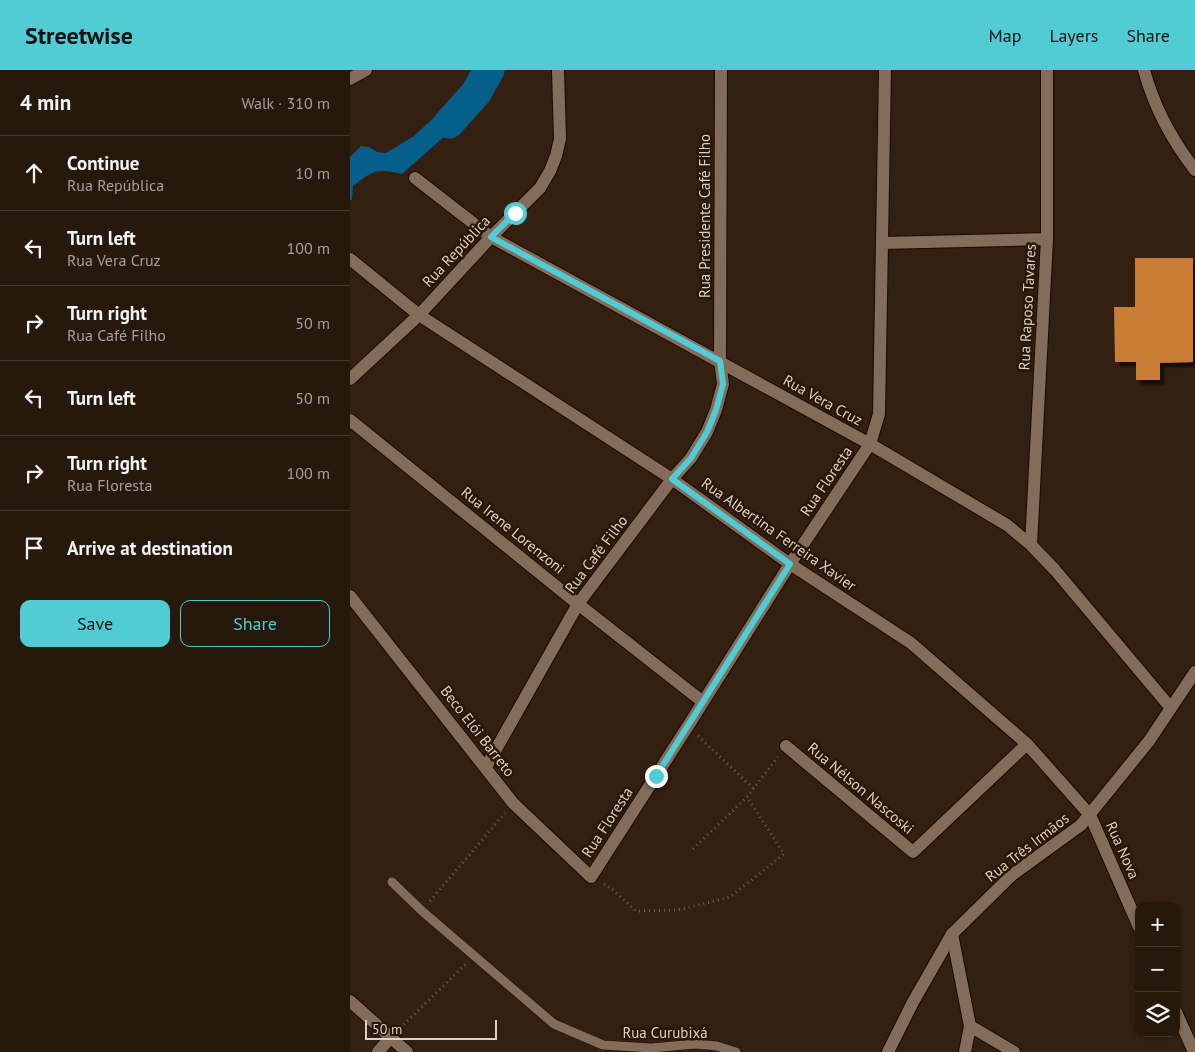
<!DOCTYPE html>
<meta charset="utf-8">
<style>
:root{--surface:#27180c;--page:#33251a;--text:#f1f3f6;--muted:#a4a09d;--line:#43372d;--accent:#51ccd4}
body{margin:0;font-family:"PT Sans",sans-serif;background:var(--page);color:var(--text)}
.controls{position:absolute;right:15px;bottom:15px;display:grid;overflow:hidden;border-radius:10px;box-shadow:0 1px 4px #0004}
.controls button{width:45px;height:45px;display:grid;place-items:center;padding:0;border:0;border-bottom:1px solid var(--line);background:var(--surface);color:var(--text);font:25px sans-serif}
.scale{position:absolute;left:15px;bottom:12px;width:132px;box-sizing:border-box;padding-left:5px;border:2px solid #ded0c6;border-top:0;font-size:14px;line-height:18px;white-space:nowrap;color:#ded0c6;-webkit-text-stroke:4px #2a1707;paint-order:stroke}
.stop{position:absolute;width:15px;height:15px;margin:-11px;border:4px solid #51ccd4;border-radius:50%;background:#fff}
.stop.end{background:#51ccd4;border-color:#fff;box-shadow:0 1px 5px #0008}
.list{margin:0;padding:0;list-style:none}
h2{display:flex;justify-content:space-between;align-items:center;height:65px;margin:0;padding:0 20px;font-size:21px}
h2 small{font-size:16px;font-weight:400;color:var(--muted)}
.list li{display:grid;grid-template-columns:32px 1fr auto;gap:15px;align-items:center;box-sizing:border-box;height:75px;padding:0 20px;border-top:1px solid var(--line)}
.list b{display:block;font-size:19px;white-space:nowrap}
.list p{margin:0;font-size:16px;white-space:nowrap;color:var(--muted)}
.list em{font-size:16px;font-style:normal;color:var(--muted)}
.actions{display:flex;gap:10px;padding:15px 20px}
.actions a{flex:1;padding:11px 0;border:1px solid var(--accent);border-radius:10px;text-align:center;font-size:18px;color:var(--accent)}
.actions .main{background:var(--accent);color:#111}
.icon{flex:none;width:28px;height:28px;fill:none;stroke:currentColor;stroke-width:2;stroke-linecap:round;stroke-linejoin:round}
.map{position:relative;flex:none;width:845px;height:982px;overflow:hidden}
header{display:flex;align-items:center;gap:30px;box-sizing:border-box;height:70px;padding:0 25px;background:var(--accent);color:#111}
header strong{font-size:24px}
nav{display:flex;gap:28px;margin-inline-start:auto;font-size:18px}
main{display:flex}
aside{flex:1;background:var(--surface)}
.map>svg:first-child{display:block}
.water{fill:#055f8a}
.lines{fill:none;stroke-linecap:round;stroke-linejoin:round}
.river{stroke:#055f8a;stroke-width:31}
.building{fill:#c87b35;filter:url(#shadow)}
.service-casing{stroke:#1b0900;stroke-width:10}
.minor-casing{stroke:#1b0900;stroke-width:14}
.tertiary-casing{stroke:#1b0900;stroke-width:14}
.path{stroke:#726052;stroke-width:3;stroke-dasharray:1 4;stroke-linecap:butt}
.service{stroke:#846c5a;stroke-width:9}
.minor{stroke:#846c5a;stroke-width:12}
.tertiary{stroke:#846c5a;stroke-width:12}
.route{stroke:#51ccd4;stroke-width:6}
.labels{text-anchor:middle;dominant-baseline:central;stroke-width:5;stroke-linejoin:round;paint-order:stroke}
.street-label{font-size:15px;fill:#ded0c6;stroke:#2a1707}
</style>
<header>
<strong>Streetwise</strong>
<nav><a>Map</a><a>Layers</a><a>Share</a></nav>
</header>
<main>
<aside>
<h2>4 min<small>Walk · 310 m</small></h2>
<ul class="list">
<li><svg class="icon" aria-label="ahead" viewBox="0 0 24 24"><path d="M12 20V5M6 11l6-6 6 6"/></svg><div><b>Continue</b><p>Rua República</p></div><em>10 m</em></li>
<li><svg class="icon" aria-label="left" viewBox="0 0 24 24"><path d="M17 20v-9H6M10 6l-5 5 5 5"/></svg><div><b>Turn left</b><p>Rua Vera Cruz</p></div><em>100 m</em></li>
<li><svg class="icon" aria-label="right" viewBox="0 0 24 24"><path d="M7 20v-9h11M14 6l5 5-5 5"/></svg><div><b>Turn right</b><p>Rua Café Filho</p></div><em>50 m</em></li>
<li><svg class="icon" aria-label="left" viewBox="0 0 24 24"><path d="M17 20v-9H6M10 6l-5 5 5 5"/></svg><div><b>Turn left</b></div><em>50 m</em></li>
<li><svg class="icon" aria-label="right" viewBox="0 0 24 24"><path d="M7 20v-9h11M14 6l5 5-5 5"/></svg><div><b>Turn right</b><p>Rua Floresta</p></div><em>100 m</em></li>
<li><svg class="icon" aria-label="arrive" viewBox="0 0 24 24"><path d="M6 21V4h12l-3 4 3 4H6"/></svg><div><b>Arrive at destination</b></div></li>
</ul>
<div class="actions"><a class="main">Save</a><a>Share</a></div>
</aside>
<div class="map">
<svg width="845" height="982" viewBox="0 0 845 982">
<defs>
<filter id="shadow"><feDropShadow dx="4.5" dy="4.5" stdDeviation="1" flood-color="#0009"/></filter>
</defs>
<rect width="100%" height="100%" fill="#342010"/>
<!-- water -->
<path class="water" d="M128,20l4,3v11l-23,26 -13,5 -44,39c-25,-6 -29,-4 -49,12l-1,13 -2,2v-44l11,-11 8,1 8,5 9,1 28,-17 42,-39z"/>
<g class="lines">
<!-- river -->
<path class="river" d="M99,53l27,-30 13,-23"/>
</g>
<!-- building -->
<path class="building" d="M785,188h58v104l-33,1v17h-24v-18h-21l-1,-55h21z"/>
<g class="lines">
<!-- service casing -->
<g class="service-casing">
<path id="service" d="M42,812l30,29 132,113 49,21 48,3 45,-4 21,2 19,6"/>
</g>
<!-- minor casing -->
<g class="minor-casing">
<path id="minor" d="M0,9l16,-9
M65,108l76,59 379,207 137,81 24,20 24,25 115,137
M532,173l165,-4
M0,189l69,56 253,164 118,85 121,79 116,101 63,71 49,112
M0,309l69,-64 72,-78 49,-49 10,-17 6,-15 4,-17 -2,-69
M0,350l228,184 125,98
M681,475l16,-306v-169
M0,526l163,207 78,74 97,-151 102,-162 80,-120 9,-30 6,-344
M436,676l127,106 114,-108
M136,697l92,-163 94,-125 19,-21 16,-26 9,-22 7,-26 -3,-23 1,-291
M602,864l18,92 44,26
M0,931l57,51
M826,942l18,40
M28,982l13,-15
M615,982l5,-26"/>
</g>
<!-- tertiary casing -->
<g class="tertiary-casing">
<path id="tertiary" d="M794,0c10,37 27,69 51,100
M538,982l25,-50 39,-68 60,-59 69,-50 68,-84 46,-69"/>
</g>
<!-- path -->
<path class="path" d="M348,666l56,53
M343,779l54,-52 31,-40
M254,814l8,5 24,22 42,-1 52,-13 54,-43 -37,-57
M80,831l75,-88
M50,958l66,-64"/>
<!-- service -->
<use href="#service" class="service"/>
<!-- minor -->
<use href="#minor" class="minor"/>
<!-- tertiary -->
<use href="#tertiary" class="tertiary"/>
</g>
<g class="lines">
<!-- route -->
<path class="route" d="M165,143l-24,24 229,124 3,23 -7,26 -9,22 -16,26 -19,21 118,85 -134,212"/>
</g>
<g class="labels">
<!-- street labels -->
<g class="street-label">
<text transform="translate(354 146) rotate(-90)">Rua Presidente Café Filho</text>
<text transform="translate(106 181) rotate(-47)">Rua República</text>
<text transform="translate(677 237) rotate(-87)">Rua Raposo Tavares</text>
<text transform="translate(473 330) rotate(29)">Rua Vera Cruz</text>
<text transform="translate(476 411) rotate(-56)">Rua Floresta</text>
<text transform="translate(163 460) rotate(39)">Rua Irene Lorenzoni</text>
<text transform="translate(429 464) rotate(35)">Rua Albertina Ferreira Xavier</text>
<text transform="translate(246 484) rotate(-53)">Rua Café Filho</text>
<text transform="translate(128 661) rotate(52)">Beco Elói Barreto</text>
<text transform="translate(511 718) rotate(40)">Rua Nélson Nascoski</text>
<text transform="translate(257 752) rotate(-57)">Rua Floresta</text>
<text transform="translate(677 777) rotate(-38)">Rua Três Irmãos</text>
<text transform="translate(773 780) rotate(66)">Rua Nova</text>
<text x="315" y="962">Rua Curubixá</text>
</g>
</g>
</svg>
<div class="controls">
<button>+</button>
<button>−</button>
<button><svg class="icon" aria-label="layers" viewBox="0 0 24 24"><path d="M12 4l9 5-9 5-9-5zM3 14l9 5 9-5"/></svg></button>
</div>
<div class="scale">50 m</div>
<div class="stop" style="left:165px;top:143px"></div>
<div class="stop end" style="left:306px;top:706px"></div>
</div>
</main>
